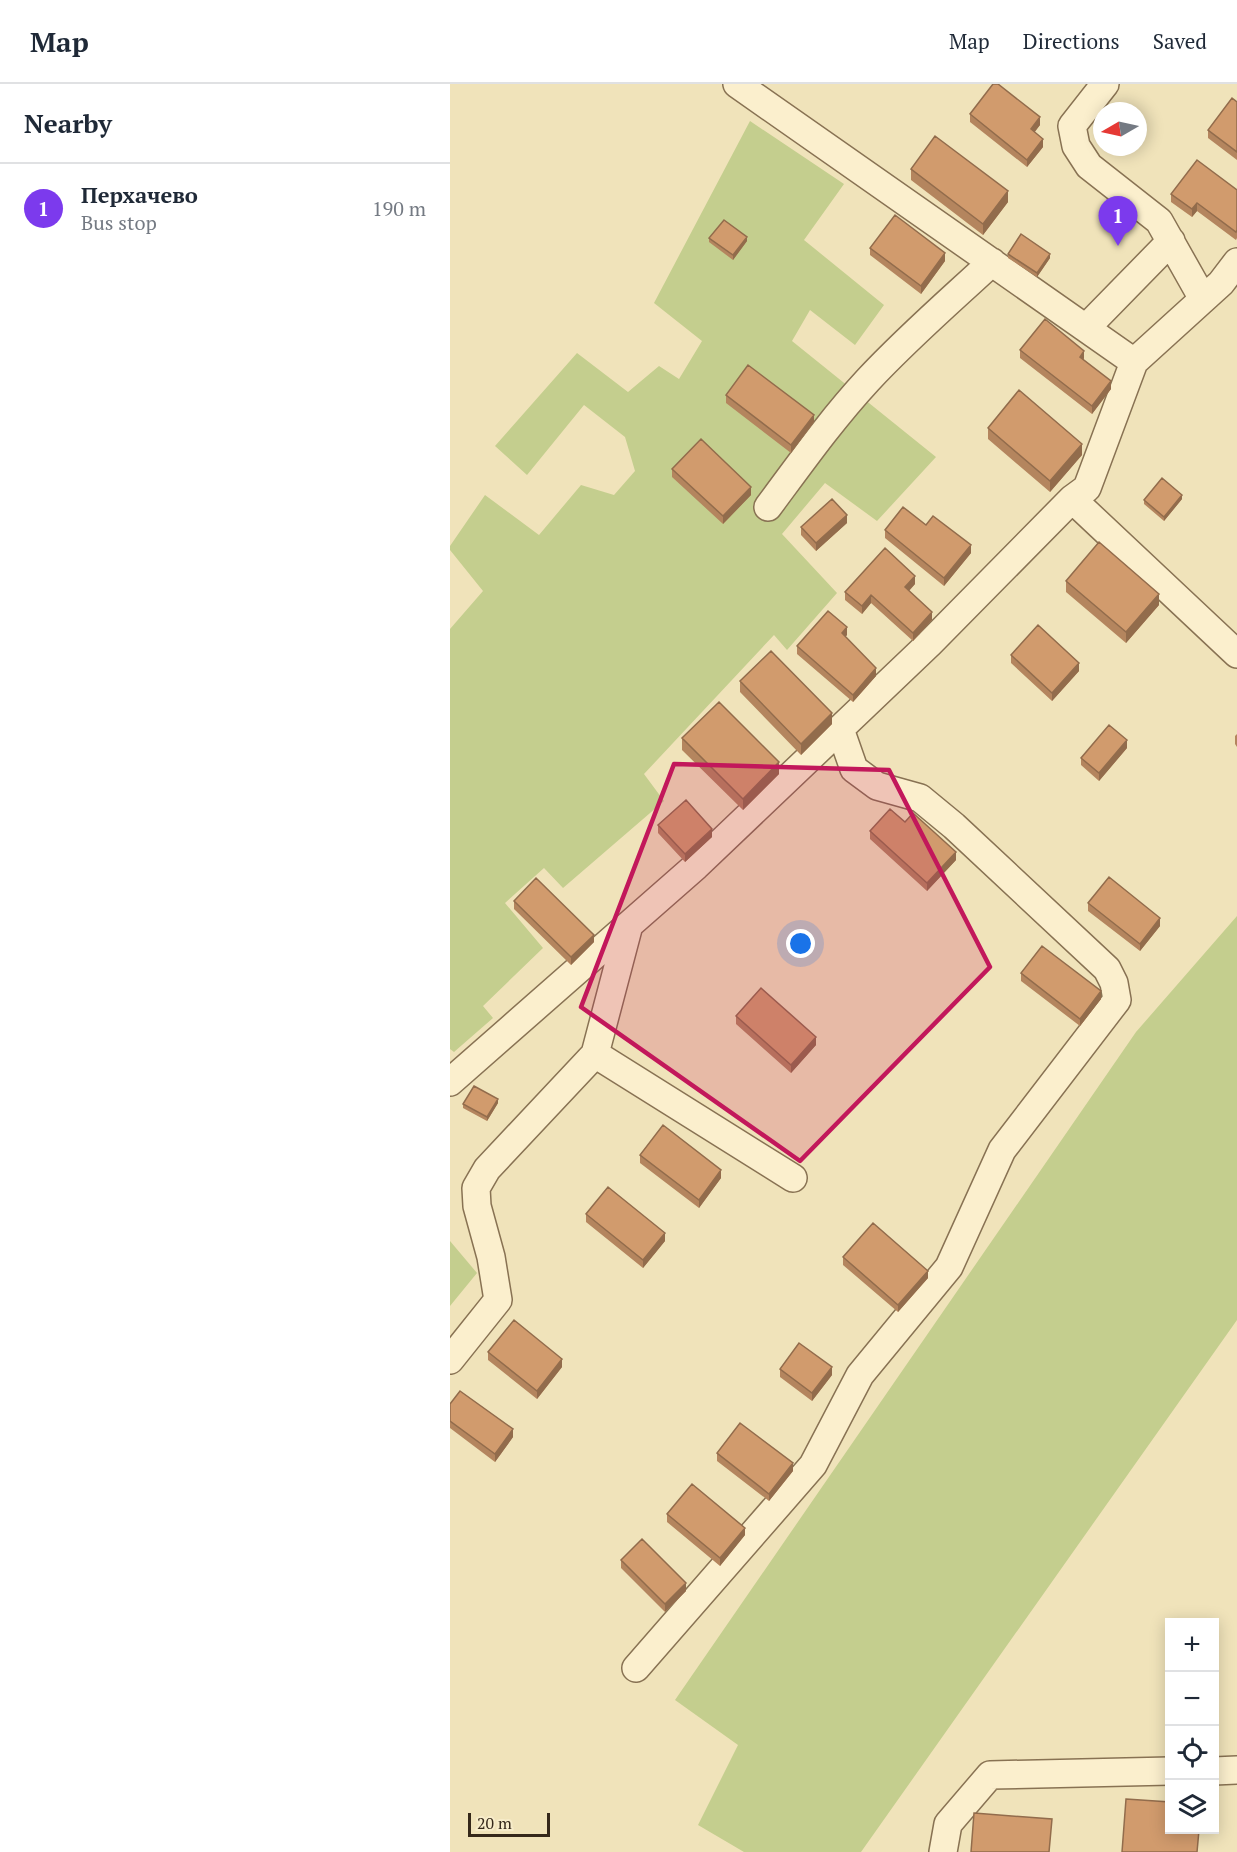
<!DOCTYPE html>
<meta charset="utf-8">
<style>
:root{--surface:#fff;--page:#f2f2f3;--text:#1f2937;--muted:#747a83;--line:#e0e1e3;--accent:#7c3aed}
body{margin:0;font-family:"PT Serif",serif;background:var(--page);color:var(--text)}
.controls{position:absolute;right:18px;bottom:18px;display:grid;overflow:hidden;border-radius:0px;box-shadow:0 3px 15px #0003}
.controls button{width:54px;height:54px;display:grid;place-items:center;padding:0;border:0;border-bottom:2px solid var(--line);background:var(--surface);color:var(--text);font:30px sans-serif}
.compass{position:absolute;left:643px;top:18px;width:54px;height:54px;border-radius:50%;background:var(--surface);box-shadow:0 3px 15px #0003;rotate:261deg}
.scale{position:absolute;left:18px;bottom:15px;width:82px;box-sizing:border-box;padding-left:6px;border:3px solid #35281a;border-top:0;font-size:16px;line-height:21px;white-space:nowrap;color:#35281a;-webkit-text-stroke:4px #f7ecca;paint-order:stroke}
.you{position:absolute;left:351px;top:860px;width:21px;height:21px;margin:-15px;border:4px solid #fff;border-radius:50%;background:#1a73e8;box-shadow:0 0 0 9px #1a73e833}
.badge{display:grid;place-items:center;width:39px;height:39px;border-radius:50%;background:var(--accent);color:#fff;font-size:20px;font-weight:700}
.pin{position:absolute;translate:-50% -50px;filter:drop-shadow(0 2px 3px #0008)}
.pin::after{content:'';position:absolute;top:32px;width:21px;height:18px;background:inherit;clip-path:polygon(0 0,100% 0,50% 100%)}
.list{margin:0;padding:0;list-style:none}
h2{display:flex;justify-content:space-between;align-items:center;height:78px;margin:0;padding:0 24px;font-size:26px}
h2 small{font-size:20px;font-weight:400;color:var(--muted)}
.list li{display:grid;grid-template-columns:39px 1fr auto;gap:18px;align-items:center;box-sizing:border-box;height:90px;padding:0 24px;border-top:2px solid var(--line)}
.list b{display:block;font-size:22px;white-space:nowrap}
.list p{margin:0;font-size:20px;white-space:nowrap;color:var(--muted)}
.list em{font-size:20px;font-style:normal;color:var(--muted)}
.icon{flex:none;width:33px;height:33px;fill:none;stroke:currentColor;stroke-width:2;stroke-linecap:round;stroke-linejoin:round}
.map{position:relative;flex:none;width:787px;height:1768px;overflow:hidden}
header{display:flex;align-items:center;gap:36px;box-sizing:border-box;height:84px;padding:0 30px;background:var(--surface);border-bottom:2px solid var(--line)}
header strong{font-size:28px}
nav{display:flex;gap:33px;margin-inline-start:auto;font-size:21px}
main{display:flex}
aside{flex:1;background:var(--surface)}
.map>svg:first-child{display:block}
.green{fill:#c4ce8e}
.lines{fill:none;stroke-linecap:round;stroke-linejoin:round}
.minor-casing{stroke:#887253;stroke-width:30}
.minor{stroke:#fbefcd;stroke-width:27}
.wall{fill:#b4855e}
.shaded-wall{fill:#926c4c}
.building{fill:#d19b6d;stroke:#926c4c;stroke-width:1.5}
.marked{fill:#c2185b;fill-opacity:0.2;stroke:#c2185b;stroke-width:4.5;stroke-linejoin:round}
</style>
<header>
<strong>Map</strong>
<nav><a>Map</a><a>Directions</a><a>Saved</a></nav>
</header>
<main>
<aside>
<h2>Nearby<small></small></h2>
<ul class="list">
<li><span class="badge">1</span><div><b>Перхачево</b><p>Bus stop</p></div><em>190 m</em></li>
</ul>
</aside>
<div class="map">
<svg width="787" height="1768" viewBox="0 0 787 1768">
<rect width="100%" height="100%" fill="#f0e3ba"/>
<!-- green -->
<path class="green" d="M300,37l94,63 -40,56 80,65 -29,40 -45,-35 -18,31 144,116 -59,64 -52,-38 -43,51 55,59 -50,57 -13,-15 -130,139 20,27 -101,87 -19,-20 -39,35 38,45 -60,58 10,12 -39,34 -4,-3v-420l33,-38 -33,-41v-4l35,-51 54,40 42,-50 33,10 21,-24 -10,-34 -41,-32 -57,70 -32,-29 82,-93 51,39 31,-26 20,13 23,-38 -48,-38z
M787,832v404l-376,532h-117l-46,-27 40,-80 -63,-45 461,-668z
M0,1157l27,32 -27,33z"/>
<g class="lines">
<!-- minor casing -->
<g class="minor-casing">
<path id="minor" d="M287,0l397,278
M655,0l-33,42 4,20 13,20 70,55 44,78
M636,244l85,-87
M622,415l165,155
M318,423c32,-43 63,-87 100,-127 39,-42 82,-79 124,-118
M145,970l198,124
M0,998l246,-216 233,-222 143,-145 15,-11 47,-126 87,-79 16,-21
M0,1276l48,-60 -7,-43 -14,-51 -1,-18 11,-19 108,-115 34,-129
M186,1584l177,-203 47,-90 89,-108 53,-117 115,-150 -3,-17 -7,-14 -153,-143 -34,-28 -43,-12 -23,-17 -14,-40
M764,1687l23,-1
M493,1768l5,-28 42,-49 180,-4"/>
</g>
<!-- minor -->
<use href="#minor" class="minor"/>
</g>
<!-- wall -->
<path class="wall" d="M787,18v58l-29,-22v-8z
M520,30l70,11 -6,7 9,15 -16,20 -57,-45z
M461,85l97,33 -25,33 -72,-55z
M787,106v48l-1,2 -39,-29 -5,6 -21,-15v-8z
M259,154l38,3 -14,19 -24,-18z
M420,164l75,13 -24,33 -51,-39z
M558,170l42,4 -13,19 -29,-19z
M570,266l64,8v2l27,29 -19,25 -72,-56z
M276,311l88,27 -23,31 -65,-50z
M538,344l94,27 -32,37 -62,-53z
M222,385l79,26 -28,29 -51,-47z
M732,415l-18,22 -20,-17v-4z
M397,439l-31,28 -15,-16v-8z
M476,441l45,28 -27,33 -59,-48v-8z
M616,497l93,24 -33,38 -60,-51z
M465,500l-6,7 23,29 -19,21 -42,-38 -9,11 -17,-14v-8z
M397,551l-2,2 31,39 -23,26 -56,-48v-8z
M561,571l68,16 -27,30 -41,-38z
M290,597l92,43 -31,31 -61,-63z
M787,650v13l-2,-3v-8z
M232,654l97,36 -36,36 -61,-60z
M677,664l-28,33 -18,-16v-7z
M208,741l54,12 -27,25 -27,-29z
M420,747l86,29 -29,31 -57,-52z
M64,817l80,41 -23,23 -57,-56z
M638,819l72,23 -20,25 -52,-40z
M571,889l80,26 -21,27 -59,-45z
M286,932l80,29 -25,28 -55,-49z
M48,1019l-11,18 -24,-13v-4z
M190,1071l81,23 -22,30 -59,-45z
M136,1130l79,27 -22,27 -57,-46z
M393,1173l85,21 -30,34 -55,-47z
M38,1268l74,15 -25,32 -49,-39z
M330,1285l52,6 -20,26 -32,-24z
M0,1320l63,33 -18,25 -45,-34z
M267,1369l76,18 -24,30 -52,-40z
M217,1430l78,21 -25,31 -53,-44z
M171,1476l65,31 -21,21 -44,-44z"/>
<!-- shaded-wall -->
<path class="shaded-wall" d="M590,33v8l-9,12v-8z
M593,55v8l-16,20v-7z
M558,107v11l-25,33v-11z
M747,119v8l-5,6v-8z
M297,153v4l-14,19v-5z
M495,169v8l-24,33v-8z
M600,170v4l-13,19v-4z
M634,267v7l-4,7v-8z
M661,297v8l-19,25v-8z
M364,331v7l-23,31v-8z
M632,360v11l-32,37v-11z
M301,403v8l-28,29v-8z
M732,411v4l-18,22v-4z
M397,431v8l-31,28v-8z
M521,461v8l-27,33v-8z
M465,492v8l-10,11v-8z
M709,510v11l-33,38v-11z
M421,511v8l-9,11v-8z
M482,528v8l-19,21v-8z
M397,543v8l-5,6v-8z
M629,579v8l-27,30v-8z
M426,584v8l-23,26v-7z
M382,629v11l-31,31v-11z
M677,656v8l-28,33v-8z
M329,678v12l-36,36v-11z
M262,745v8l-27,25v-8z
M506,768v8l-29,31v-8z
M710,834v8l-20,25v-7z
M144,851v7l-23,23v-8z
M651,907v8l-21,27v-7z
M366,953v8l-25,28v-8z
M48,1015v4l-11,18v-4z
M271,1086v8l-22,30v-8z
M215,1149v8l-22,27v-8z
M478,1187v7l-30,34v-7z
M112,1275v8l-25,32v-8z
M382,1283v8l-20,26v-8z
M63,1345v8l-18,25v-8z
M343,1379v8l-24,30v-7z
M295,1444v7l-25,31v-8z
M236,1499v8l-21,21v-8z"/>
<!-- building -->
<path class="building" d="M543,0h5l42,33 -9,12 12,10 -16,21 -57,-46z
M782,14l5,4v50l-29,-22z
M485,52l73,55 -25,33 -72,-55z
M747,76l40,30v40l-1,2 -39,-29 -5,6 -21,-15z
M445,131l50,38 -24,33 -51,-38z
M274,136l23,17 -14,18 -24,-17z
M571,150l29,20 -13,19 -29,-19z
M595,235l39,32 -4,6 31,24 -19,25 -72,-56z
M298,281l66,50 -23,30 -65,-50z
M569,306l63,54 -32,37 -62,-53z
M251,355l50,48 -28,29 -51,-47z
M712,394l20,17 -18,22 -20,-17z
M382,415l15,16 -31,28 -15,-16z
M453,423l23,18 7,-9 38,29 -27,33 -59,-48z
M649,458l60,52 -33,38 -60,-51z
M435,464l30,28 -10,11 27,25 -19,21 -42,-38 -9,11 -17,-14z
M378,527l19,16 -5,6 34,35 -23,27 -56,-49z
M588,541l41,38 -27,30 -41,-38z
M321,567l61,62 -31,31 -61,-63z
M269,618l60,60 -36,37 -61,-61z
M659,641l18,15 -28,33 -18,-15z
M236,716l26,29 -27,25 -27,-29z
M440,725l15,13 8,-9 43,39 -29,31 -57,-52z
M659,793l51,41 -20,26 -52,-41z
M86,794l58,57 -23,22 -57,-56z
M592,862l59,45 -21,28 -59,-46z
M311,904l55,49 -25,28 -55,-49z
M24,1002l24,13 -11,18 -24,-13z
M213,1041l58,45 -22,30 -59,-45z
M158,1103l57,46 -22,27 -57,-46z
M423,1139l55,48 -30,34 -55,-48z
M64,1236l48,39 -25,32 -49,-39z
M349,1259l33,24 -20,26 -32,-24z
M10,1307l53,38 -18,25 -45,-33v-17z
M290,1339l53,40 -24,31 -52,-41z
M242,1400l53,44 -25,30 -53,-44z
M192,1455l44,44 -21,21 -44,-44z
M676,1715l44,3v28h29l-2,22h-75z
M524,1729l78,6 -3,33h-78z"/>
<!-- marked area -->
<path class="marked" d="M224,680l215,6 101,197 -190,194 -219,-154z"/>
</svg>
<div class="controls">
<button>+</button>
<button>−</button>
<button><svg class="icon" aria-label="locate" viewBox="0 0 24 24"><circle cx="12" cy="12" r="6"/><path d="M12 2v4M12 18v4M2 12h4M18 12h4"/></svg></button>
<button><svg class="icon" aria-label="layers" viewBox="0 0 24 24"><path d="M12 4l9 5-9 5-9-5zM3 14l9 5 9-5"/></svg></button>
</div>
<svg class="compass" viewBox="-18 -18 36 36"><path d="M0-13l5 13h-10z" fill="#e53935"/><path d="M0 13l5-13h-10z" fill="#747a83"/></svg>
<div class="scale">20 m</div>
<div class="you"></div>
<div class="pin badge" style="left:668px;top:162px">1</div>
</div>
</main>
